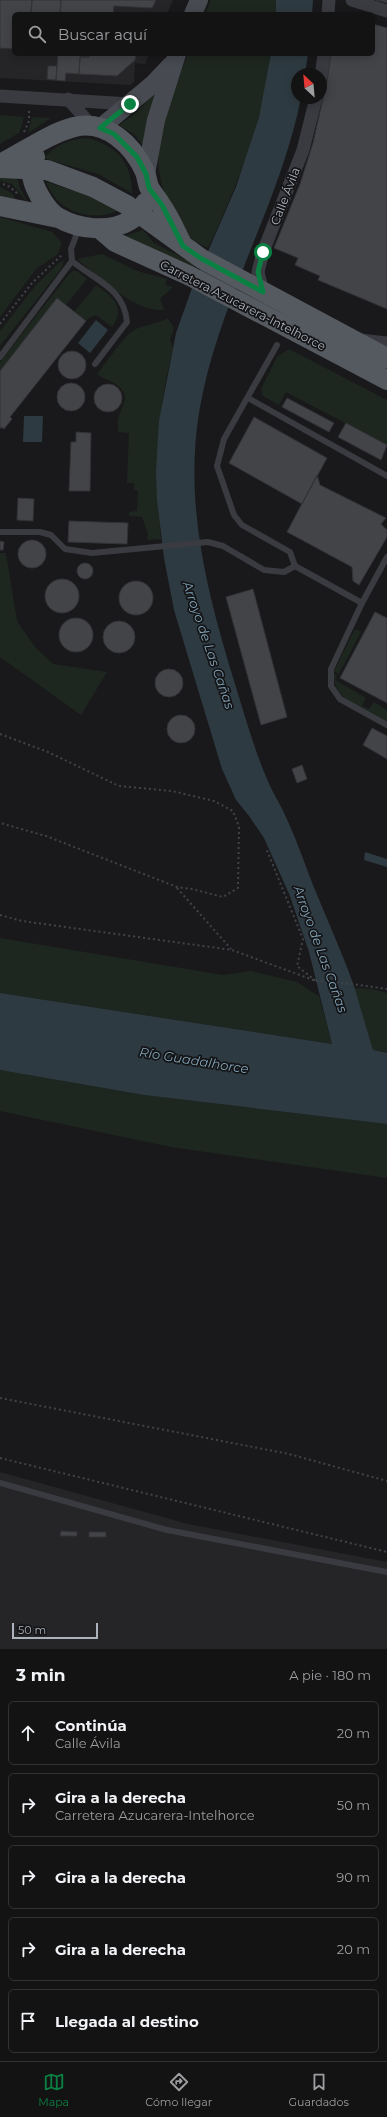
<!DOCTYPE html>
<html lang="es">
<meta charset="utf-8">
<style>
:root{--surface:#131314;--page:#202022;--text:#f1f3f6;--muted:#9d9ea0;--line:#323234;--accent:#0b8043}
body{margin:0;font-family:Montserrat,sans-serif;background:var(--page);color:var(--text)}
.compass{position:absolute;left:291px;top:68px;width:36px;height:36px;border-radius:50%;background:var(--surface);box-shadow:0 2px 10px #0003;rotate:334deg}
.scale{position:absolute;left:12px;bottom:10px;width:86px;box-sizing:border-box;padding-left:4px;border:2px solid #abb2bc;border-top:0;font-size:11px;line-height:14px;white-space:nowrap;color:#abb2bc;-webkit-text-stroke:3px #141416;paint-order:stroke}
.stop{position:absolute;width:12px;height:12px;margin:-9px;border:3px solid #0b8043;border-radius:50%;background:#fff}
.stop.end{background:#0b8043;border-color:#fff;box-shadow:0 1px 4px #0008}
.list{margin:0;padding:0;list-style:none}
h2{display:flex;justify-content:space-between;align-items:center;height:52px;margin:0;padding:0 16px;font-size:17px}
h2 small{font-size:13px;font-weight:400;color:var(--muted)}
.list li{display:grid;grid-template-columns:26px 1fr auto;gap:12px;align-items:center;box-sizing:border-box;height:64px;margin:0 8px 8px;padding:0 8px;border:1px solid var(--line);border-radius:6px}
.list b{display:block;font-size:15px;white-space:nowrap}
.list p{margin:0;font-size:13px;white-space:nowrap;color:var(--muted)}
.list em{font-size:13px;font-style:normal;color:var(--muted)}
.icon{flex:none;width:22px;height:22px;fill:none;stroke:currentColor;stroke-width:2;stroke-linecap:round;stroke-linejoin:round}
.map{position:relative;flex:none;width:387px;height:1649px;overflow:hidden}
.search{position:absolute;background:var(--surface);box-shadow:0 2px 10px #0003;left:12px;right:12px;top:12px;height:44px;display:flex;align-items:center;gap:10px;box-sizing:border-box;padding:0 14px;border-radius:6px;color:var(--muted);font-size:15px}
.sheet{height:412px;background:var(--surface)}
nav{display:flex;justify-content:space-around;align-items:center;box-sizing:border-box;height:56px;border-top:1px solid var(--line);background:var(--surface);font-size:11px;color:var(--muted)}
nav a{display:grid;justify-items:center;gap:2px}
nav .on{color:var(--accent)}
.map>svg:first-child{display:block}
.built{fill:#252528}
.green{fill:#1e271f}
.water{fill:#2e3a41}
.building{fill:#434448;stroke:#333337}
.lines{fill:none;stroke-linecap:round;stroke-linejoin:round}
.path{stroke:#404348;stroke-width:2;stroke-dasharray:2 3;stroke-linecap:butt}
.lane{stroke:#3a3b41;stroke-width:6}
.street{stroke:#3a3b41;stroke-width:13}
.secondary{stroke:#474b51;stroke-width:18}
.primary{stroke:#555960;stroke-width:20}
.route{stroke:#0b8043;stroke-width:5}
.labels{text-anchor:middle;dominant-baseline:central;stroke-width:3.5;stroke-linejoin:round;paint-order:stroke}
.street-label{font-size:12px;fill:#abb2bc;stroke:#141416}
.water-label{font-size:13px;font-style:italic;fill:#80a4b8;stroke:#141416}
</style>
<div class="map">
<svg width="387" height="1649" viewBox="0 0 387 1649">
<rect width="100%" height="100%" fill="#19191b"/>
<!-- built -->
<path class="built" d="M0,0h173l-6,14h-153v40h135l-4,10 -10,-1 -1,19 -4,3 -130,-7z
M0,1472l188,52 199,38v87h-387z"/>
<!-- green -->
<path class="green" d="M211,0h65v14h-71z
M188,54h83c-8,68 -34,132 -63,194l-10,-5 -1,2c-9,-8 -15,-19 -21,-29 -36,-58 -10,-106 12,-162z
M166,78l-21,70 -10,-13 -16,-10c20,-12 33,-29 47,-47z
M0,115l24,2 -5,16 -19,11z
M32,117l19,1 -23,15z
M87,138c29,8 45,23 45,55l-34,-19 -55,-16c16,-14 23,-18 44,-20z
M0,176l17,2 3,10 9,17 -17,-21 -12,-3z
M46,182l45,14 26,15c-19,9 -44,4 -59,-10 -5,-5 -9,-13 -12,-19z
M0,187l13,7 3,8 -16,-3z
M0,217l52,15 10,11 -4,11 -22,15 -36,48z
M143,230l11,13 41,21 -2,5 -69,-33z
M102,254l35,17 30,8 -2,6 8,2 -13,12 4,11c-31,2 -64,-33 -87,-51z
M64,261l-3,8 -61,77v-15l36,-46 24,-23z
M73,271h4l10,8 -21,26 -8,-6 -58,72v-9l69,-88z
M96,285c16,12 31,21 16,42l-16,-12 -6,2 -4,4 -12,-9z
M168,318l6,10 -4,12 3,8c-16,65 -19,125 -12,191l-14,1 1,-6 -6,-17 -13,-1v-4l8,-1 1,-20 -4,-1v-7h-7l2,-50 -11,-1c0,-5 -1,-11 1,-16 3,-11 12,-20 -1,-30 -6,-6 -14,-6 -21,-12 11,-13 21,-31 34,-42 10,-8 26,-7 37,-14z
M289,349l98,51v45l-101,-53 -7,13 -16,-9 -2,-7 16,-32z
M0,553h6l11,68 18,26 18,17 54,8 -26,43 -81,-58z
M355,629l6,3 -22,42 -5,-3z
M334,674l3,1 -2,5 31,18 -4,8 7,3 5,-7 13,8v12c-20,-11 -54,-21 -53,-48z
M0,938l223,37 28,-4 46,11 22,14 13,48 -332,-51z
M354,988l18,1 15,4v60l-14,-3z
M0,1070l144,25 243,29v54l-216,-31 -171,-36z"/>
<!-- water -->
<path class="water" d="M276,0h37l-1,14h-36z
M271,54h37l-3,20h-8v24h4c-22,109 -84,205 -102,315 -15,93 9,183 36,271 10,32 19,65 32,95 5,13 13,24 18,36 11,23 19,47 28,70 13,32 28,65 40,98 7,22 13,45 20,67l14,3v71l-243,-29 -144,-25v-77l332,51 -23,-92 -19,-56 -26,-58 -15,-22 -13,-16 -14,-31 -48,-159 -10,-52 -7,-58 -1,-28 3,-51 17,-88 16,-45 44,-101 23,-70z
M96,320l12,10 -18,23 -12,-10z
M24,416h19l-1,26h-19z
M365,852l22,7v8l-23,-7z"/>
<!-- building -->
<path class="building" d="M0,0h32l-1,14h-17v35l-14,-1z
M32,0h29l-1,14h-29z
M61,0h95l-4,8 -38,-2 -1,8h-53z
M376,0h11v3z
M373,24l14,4v281l-69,-29 2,-4 -25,-11 3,-7 -24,-10 26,-64 13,-41 14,-62 4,-27h42z
M58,54h31v3h-9l-1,17 -13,-1 -1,8 -9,-1z
M89,54h47l-1,6 -18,16 -38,-2 1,-17h9z
M48,66h9l-1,14 -9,-1z
M57,298l29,23 -76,96 2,2 -8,10 -3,-2 -1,2v-58z
M58 365a14 14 0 1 1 28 0a14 14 0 1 1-28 0Z
M57 397a14 14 0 1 1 28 0a14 14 0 1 1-28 0Z
M94 398a14 14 0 1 1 28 0a14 14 0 1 1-28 0Z
M287,398l47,25 -5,9 -47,-25z
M254,417l73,41 -25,46 -73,-41z
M346,423l41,22 -6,15 -43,-23z
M76,432l15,1 -1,58h-21l2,-49h5z
M317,475l3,10 66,33 -5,6 6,6v7l-28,48 -6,-4 -1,-14 -65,-35z
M18,498l16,1 -1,22 -16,-1z
M69,521l59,2 -1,21 -59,-2z
M18 554a14 14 0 1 1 28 0a14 14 0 1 1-28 0Z
M0,541l4,1 -1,8h-3z
M77 571a8 8 0 1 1 16 0a8 8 0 1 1-16 0Z
M45 596a17 17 0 1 1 34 0a17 17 0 1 1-34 0Z
M119 598a17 17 0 1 1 34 0a17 17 0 1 1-34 0Z
M253,589l34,128 -26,8 -35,-128z
M375,612l12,6v85l-47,-25z
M59 635a17 17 0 1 1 34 0a17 17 0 1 1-34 0Z
M103 637a16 16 0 1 1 32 0a16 16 0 1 1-32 0Z
M155 683a14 14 0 1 1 28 0a14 14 0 1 1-28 0Z
M167 729a14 14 0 1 1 28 0a14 14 0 1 1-28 0Z
M372,728l15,8v23l-24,-14z
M302,765l5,14 -10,4 -5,-14z
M61,1531l16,1v4h-17z
M89,1532h17v5h-17z"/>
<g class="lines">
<!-- path -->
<path class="path" d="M24,132l5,-11v-11
M3,184l7,3 8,7
M0,324l32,-41 31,-29
M0,734l48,18 71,34 53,5 42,10 19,10 6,16 -1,61 -15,9 -31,-8 -15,-2 -131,-51 -46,-13
M177,888l54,61
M0,915l22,6 210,29 84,31 -19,-15 6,-27 -37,-91
M316,981l37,3 34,5
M0,1398l289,56 98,27
M0,1458l387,94"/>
<!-- lane -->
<path class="lane" d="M72,261c24,20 52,27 55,61l-32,42
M277,345l-53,94 -7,27 17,49 8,10 48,27 5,14
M0,357l72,-96 -1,-12 8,-21
M248,398l139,78
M0,532h40l11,3 14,14 27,4 116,-11 15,4 41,24 20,2 11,-6 67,37
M387,557l-25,46 -31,66v17l9,13 47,26
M0,1483l167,47 220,42"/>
<!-- street -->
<path class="street" d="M352,0l35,11
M328,14l1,-14
M321,77l3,-23
M0,96l130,8
M68,99l23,26
M263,292l-5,-20 5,-20 40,-102 13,-52
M361,340l26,3"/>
<!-- secondary -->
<path class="secondary" d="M193,14l6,-14
M100,128l53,-44 18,-19
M146,174l10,-54 21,-66"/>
<!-- primary -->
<path class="primary" d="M35,157c-1,4 -3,8 -3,12 -2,15 14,42 27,49 19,11 50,15 70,3 7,-4 12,-11 16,-18
M0,164c24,-12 48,-30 74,-37 32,-8 59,18 71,45 2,5 2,10 4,15 3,6 9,12 12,18 8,11 14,25 20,37
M0,168l47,2 46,17 34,18 75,54 185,99
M0,206l58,12
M100,229l15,13 75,34 197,104"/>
</g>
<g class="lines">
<!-- route -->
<path class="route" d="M130,104l-30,24 14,6 23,23 9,17 3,14 13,17 21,41 19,13 61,33 -5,-20 5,-20"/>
</g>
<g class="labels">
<!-- street labels -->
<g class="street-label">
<text transform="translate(285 196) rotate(-69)">Calle Ávila</text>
<text transform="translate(243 305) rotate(27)">Carretera Azucarera-Intelhorce</text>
</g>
<!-- water labels -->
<g class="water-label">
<text transform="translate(209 645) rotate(71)">Arroyo de Las Cañas</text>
<text transform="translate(321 949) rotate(70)">Arroyo de Las Cañas</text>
<text transform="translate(194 1060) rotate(9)">Río Guadalhorce</text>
</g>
</g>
</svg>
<svg class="compass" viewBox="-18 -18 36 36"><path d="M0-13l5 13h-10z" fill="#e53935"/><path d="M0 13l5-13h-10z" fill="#9d9ea0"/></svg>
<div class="scale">50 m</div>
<div class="stop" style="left:263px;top:252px"></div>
<div class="stop end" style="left:130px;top:104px"></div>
<div class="search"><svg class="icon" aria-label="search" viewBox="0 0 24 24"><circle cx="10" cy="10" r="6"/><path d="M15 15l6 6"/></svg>Buscar aquí</div>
</div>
<section class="sheet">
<h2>3 min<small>A pie · 180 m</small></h2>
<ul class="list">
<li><svg class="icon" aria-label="ahead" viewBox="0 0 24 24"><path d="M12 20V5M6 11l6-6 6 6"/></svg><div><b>Continúa</b><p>Calle Ávila</p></div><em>20 m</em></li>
<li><svg class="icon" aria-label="right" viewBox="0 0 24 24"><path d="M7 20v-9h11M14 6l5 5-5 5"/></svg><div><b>Gira a la derecha</b><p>Carretera Azucarera-Intelhorce</p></div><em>50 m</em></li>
<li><svg class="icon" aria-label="right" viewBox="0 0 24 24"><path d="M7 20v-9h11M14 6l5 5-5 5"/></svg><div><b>Gira a la derecha</b></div><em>90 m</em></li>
<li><svg class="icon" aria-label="right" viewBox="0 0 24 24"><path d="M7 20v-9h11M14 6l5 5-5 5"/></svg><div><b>Gira a la derecha</b></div><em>20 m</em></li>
<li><svg class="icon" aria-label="arrive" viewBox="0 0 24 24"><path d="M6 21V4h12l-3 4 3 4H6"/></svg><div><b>Llegada al destino</b></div></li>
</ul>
</section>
<nav>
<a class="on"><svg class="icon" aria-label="map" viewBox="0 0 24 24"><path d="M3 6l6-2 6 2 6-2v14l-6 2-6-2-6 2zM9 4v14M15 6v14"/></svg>Mapa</a>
<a><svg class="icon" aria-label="directions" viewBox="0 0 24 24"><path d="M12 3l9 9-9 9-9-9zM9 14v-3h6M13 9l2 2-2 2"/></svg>Cómo llegar</a>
<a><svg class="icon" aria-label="saved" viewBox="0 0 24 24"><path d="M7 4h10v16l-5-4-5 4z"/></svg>Guardados</a>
</nav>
